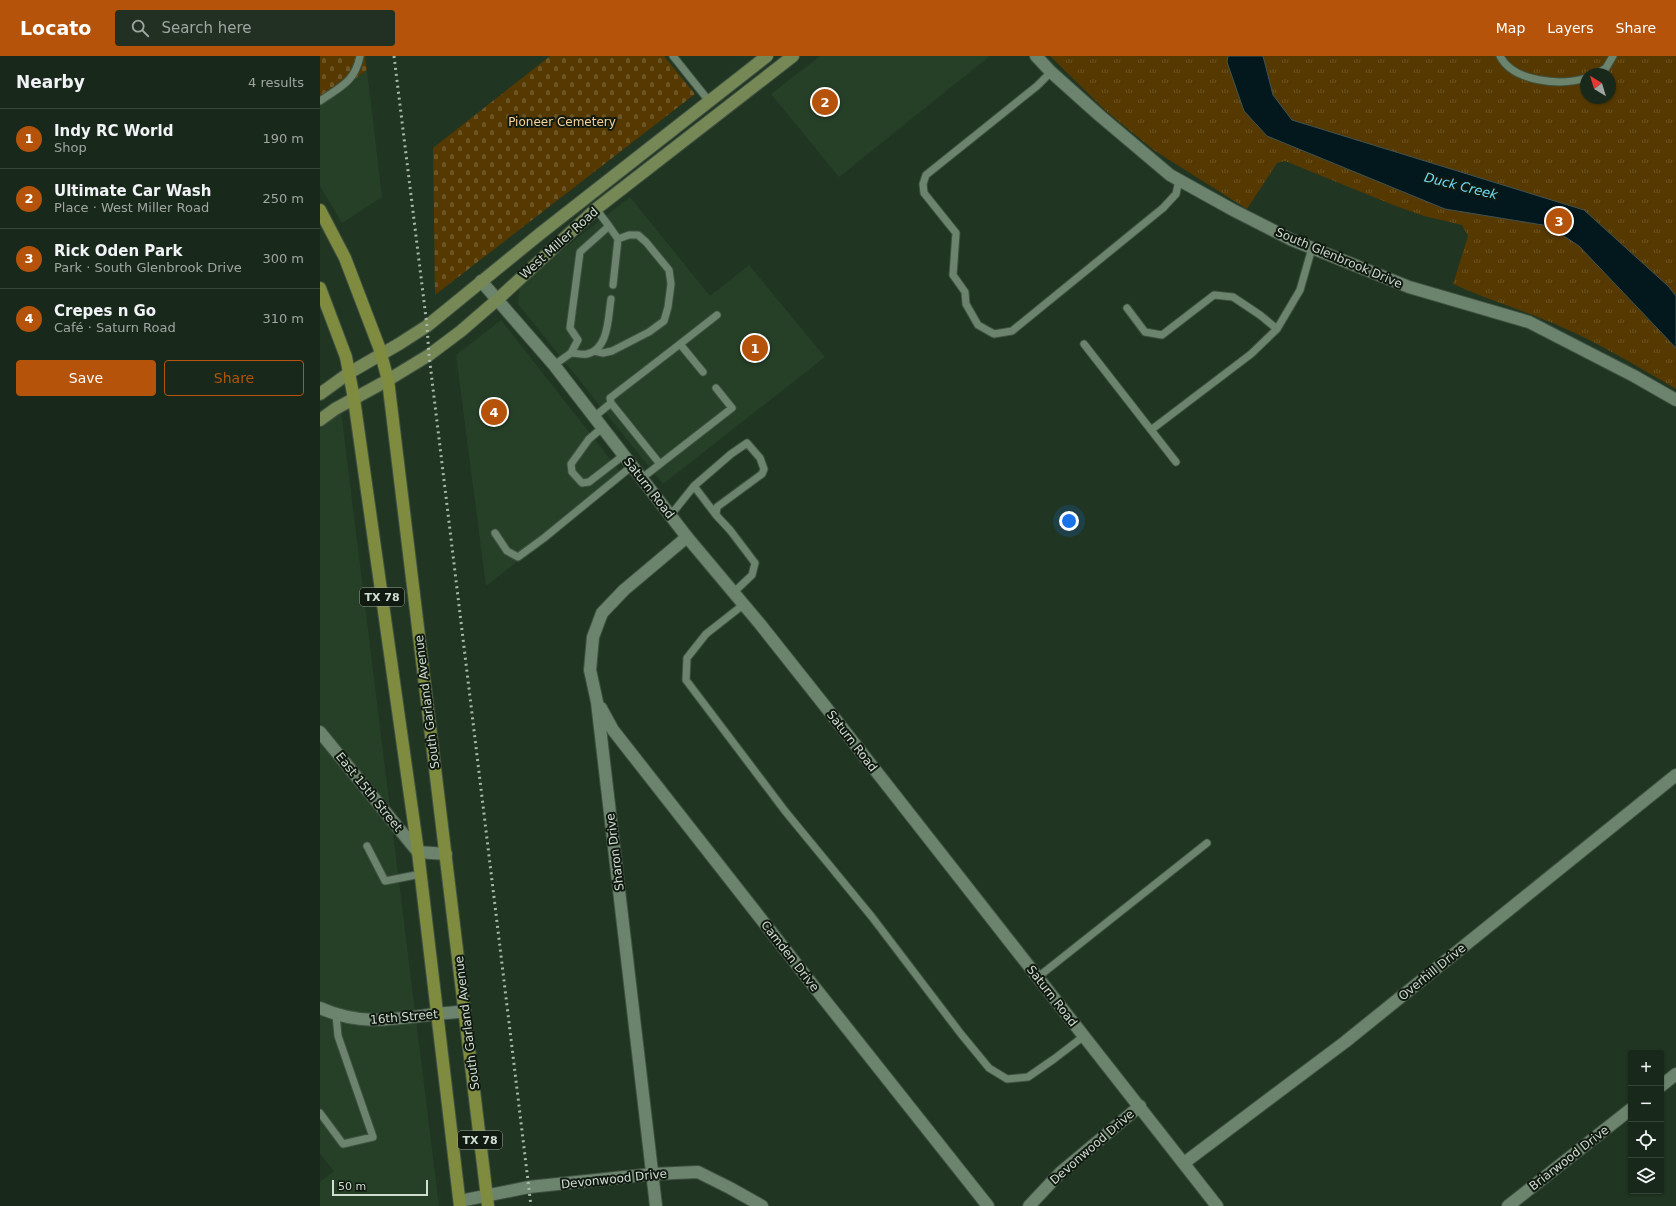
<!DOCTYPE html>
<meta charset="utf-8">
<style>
:root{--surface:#18281a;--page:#213023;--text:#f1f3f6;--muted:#9fa6a2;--line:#364439;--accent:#b45309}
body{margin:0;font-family:"DejaVu Sans",sans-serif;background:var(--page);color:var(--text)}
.controls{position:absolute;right:12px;bottom:12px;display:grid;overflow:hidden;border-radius:4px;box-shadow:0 1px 3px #0004}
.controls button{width:36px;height:36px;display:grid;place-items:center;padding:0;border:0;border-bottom:1px solid var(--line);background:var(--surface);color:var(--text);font:20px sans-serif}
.compass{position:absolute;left:1260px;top:12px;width:36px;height:36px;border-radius:50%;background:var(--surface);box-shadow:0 1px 3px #0004;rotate:322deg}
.scale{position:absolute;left:12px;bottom:10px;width:96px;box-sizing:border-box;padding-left:4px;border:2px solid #d0ddd1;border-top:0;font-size:11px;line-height:14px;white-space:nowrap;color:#d0ddd1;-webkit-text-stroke:3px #111a11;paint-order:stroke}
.you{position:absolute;left:749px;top:465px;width:14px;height:14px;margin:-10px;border:3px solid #fff;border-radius:50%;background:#1a73e8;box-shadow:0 0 0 6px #1a73e833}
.badge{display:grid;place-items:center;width:26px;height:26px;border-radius:50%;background:var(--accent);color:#fff;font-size:13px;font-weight:700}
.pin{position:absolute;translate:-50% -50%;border:2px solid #fff;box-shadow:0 1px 4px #0006}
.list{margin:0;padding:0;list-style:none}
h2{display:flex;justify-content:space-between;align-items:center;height:52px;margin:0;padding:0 16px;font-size:17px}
h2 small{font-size:13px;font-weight:400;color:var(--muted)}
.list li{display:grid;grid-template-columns:26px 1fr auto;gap:12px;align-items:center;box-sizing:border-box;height:60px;padding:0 16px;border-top:1px solid var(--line)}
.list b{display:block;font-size:15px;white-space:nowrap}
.list p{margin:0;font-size:13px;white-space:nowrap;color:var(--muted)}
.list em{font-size:13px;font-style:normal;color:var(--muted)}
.actions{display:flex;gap:8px;padding:12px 16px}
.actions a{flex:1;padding:9px 0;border:1px solid var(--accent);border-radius:4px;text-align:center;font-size:14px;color:var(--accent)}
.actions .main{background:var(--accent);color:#fff}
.icon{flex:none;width:22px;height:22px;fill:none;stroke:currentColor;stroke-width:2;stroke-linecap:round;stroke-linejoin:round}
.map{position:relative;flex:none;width:1356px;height:1150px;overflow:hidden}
header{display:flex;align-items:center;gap:24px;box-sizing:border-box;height:56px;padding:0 20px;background:var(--accent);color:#fff}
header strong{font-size:19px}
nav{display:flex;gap:22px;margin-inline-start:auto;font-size:14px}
.search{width:280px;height:36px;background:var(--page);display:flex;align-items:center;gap:10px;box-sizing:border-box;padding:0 14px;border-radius:4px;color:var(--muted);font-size:15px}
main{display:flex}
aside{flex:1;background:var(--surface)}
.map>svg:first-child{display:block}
.built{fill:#264028}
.cemetery{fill:url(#cemetery-stones)}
.park{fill:url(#park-tufts);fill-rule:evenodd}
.water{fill:#02181d;stroke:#405353}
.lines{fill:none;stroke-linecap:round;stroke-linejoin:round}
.service-casing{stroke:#405242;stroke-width:9}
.minor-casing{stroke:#405242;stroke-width:14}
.tertiary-casing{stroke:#405242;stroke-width:14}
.secondary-casing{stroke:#405242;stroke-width:14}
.primary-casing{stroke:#405242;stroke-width:14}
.service{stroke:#6c846d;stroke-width:7}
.minor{stroke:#6c846d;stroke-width:12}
.tertiary{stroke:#6c846d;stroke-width:12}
.secondary{stroke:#758856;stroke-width:12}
.primary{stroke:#7f8b3e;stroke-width:12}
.rail{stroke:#aab8ab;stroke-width:3;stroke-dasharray:2 4;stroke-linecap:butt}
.labels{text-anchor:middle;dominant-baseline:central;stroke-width:4;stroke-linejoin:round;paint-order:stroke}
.shield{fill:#111a11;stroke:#97a297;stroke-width:1}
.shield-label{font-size:11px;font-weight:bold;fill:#d0ddd1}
.park-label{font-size:12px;fill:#f8d298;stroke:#111a11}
.street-label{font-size:12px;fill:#d0ddd1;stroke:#111a11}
.water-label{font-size:13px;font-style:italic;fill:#6dddf6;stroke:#111a11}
</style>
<header>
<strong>Locato</strong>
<div class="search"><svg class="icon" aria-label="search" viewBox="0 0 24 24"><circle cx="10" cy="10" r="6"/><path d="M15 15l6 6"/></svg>Search here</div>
<nav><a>Map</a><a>Layers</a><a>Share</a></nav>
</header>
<main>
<aside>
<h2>Nearby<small>4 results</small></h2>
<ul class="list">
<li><span class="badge">1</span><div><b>Indy RC World</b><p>Shop</p></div><em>190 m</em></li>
<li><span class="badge">2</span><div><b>Ultimate Car Wash</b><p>Place · West Miller Road</p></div><em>250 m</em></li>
<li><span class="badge">3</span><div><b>Rick Oden Park</b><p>Park · South Glenbrook Drive</p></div><em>300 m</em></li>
<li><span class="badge">4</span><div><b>Crepes n Go</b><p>Café · Saturn Road</p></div><em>310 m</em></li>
</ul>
<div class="actions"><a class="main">Save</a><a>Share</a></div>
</aside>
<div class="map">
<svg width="1356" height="1150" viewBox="0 0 1356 1150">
<defs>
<pattern id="cemetery-stones" width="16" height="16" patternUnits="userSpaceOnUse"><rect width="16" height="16" fill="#553900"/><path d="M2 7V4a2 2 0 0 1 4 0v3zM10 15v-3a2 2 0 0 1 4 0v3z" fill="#6c5524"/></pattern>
<pattern id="park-tufts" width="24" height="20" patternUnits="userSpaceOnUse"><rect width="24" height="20" fill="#553900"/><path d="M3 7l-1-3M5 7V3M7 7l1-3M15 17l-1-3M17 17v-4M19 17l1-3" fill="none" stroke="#6c5524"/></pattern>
</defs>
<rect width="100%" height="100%" fill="#203522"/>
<!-- built -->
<path class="built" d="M500,0h170l-151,121 -68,-83z
M47,14l15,127 -40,26 -22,-37v-81z
M310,141l80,99 39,-31 76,92 -162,127 -145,-180 2,-21z
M181,264l124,158 -139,108 -30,-231z
M21,355l98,795h-119v-24l14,-11 -14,-17v-727z"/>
<!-- cemetery -->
<path class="cemetery" d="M0,0h45l2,14 -47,35z
M230,0h114l31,38 -260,201 -2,-147z"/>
<!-- park -->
<path class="park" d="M730,0h626v333c-36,-21 -72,-43 -110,-60 -37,-17 -76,-28 -113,-45l15,-48 -6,-11 -38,-9 -31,-11 -108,-44 -8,2 -30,46 -92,-58 -50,-41zM1266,18h24v24h-24z"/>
<!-- water -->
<path class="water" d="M908,0h35l10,39 19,25 292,90 84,76 8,10v52l-97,-102 -30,-20 -104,-17 -178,-73 -23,-25 -17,-49z"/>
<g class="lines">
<!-- service casing -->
<g class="service-casing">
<path id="service" d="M353,0l36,45
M1180,0c13,26 61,30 86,22
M731,16l-14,14 -111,89 -3,9 1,9 32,40 -3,42 12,17 1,12 12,21 16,9 18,-3 151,-123 13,-14 3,-14
M1276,18l10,-6 7,-12
M0,45c20,-14 35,-19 40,-45
M289,170l9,13 -5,46
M807,252l18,24 17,3 52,-40 19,2 27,18 17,14
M360,288l37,-29
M764,288l67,86 100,-76 26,-25 23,-39 12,-42
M274,295l9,2 9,-2 37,-19 15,-11 4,-14 3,-23 -2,-14 -23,-28 -8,-7h-9l-11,4
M251,297c5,0 11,2 16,1 22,-5 21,-37 24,-55
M234,309l17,-12 7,-13 -8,-12 10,-76 29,-26 -13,-17
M291,347l49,61
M274,361l17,-14 -1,-5 70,-54 23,28
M282,372l-13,11 -18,25 1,8 10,11 7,-1 35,-27
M831,374l25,32
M322,422l90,-70 -16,-20
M374,430l22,29
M350,460l24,-30 37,-32 16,-11 13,15 4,11 -2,5 -45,33 -1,8 14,15 25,33 -3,12 -19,18
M175,477l12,18 11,6 26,-19 88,-72
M423,549l-37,29 -19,24 -1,22 99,131 87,106 89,117 28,34 18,11 21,-2 26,-18 30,-23
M47,790l18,35 36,-7
M718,921l169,-134
M0,1057l23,31 30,-7 -35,-101 -2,-21"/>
</g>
<!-- minor casing -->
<g class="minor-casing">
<path id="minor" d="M281,652l12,22 203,259 172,217
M0,676l98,120 28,2
M0,952c38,17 69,12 108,7 13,-2 25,-2 37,-4
M864,1107l161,-121 331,-267
M140,1145l69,-14 124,-13 45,-2 32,16 32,18
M336,1150l-59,-504 -7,-32 3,-33 9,-24 22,-23 63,-53
M709,1150l32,-34 79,-66"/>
</g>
<!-- tertiary casing -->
<g class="tertiary-casing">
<path id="tertiary" d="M716,0l15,16 48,43 71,60 63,35 59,30 117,47 120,35 105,54 42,24
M161,225l73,84 133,172 73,87 65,82 392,500
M1341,1030l15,-12
M1188,1150l123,-97"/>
</g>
<!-- secondary casing -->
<g class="secondary-casing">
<path id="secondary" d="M0,338l29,-21 50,-29 28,-18 114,-93 226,-177
M0,364l15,-11 53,-29 41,-25 32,-24 37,-32 98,-90 197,-153"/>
</g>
<!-- primary casing -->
<g class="primary-casing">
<path id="primary" d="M0,154l25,48 34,89 9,33 100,826
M0,232l26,69 8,42 64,453 42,354"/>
</g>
<!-- service -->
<use href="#service" class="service"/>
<!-- minor -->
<use href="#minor" class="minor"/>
<!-- tertiary -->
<use href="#tertiary" class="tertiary"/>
<!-- secondary -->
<use href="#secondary" class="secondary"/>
<!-- primary -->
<use href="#primary" class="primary"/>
<!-- rail -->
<path class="rail" d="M74,0l33,270 2,29 102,851"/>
</g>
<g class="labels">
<!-- shield labels -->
<g class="shield">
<rect x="40" y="532" width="44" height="18" rx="3"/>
<rect x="138" y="1075" width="44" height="18" rx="3"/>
</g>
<g class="shield-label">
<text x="62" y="541">TX 78</text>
<text x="160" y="1084">TX 78</text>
</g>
<!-- park labels -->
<g class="park-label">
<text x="242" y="66">Pioneer Cemetery</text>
</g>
<!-- street labels -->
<g class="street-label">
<text transform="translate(239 187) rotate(-42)">West Miller Road</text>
<text transform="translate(1019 202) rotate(23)">South Glenbrook Drive</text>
<text transform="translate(329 432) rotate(52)">Saturn Road</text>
<text transform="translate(107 646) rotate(-97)">South Garland Avenue</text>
<text transform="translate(532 685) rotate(52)">Saturn Road</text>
<text transform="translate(49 736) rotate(51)">East 15th Street</text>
<text transform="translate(295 796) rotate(-97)">Sharon Drive</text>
<text transform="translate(470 900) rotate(52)">Camden Drive</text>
<text transform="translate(1112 916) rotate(-39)">Overhill Drive</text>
<text transform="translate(732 940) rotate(52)">Saturn Road</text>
<text transform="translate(84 961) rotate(-5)">16th Street</text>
<text transform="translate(147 967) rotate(-97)">South Garland Avenue</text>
<text transform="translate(772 1091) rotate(-41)">Devonwood Drive</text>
<text transform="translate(1249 1102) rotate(-38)">Briarwood Drive</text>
<text transform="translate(294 1123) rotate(-6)">Devonwood Drive</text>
</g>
<!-- water labels -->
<g class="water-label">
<text transform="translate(1141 130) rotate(14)">Duck Creek</text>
</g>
</g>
</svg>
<div class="controls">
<button>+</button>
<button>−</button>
<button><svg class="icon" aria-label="locate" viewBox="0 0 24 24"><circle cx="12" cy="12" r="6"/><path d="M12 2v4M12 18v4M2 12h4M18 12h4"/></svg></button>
<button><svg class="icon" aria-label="layers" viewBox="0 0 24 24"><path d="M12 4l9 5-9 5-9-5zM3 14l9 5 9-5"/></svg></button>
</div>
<svg class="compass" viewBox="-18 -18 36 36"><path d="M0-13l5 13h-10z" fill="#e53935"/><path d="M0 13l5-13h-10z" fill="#9fa6a2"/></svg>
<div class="scale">50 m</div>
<div class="you"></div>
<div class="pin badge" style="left:435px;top:292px">1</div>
<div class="pin badge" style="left:505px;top:46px">2</div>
<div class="pin badge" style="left:1239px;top:165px">3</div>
<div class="pin badge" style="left:174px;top:356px">4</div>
</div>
</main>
